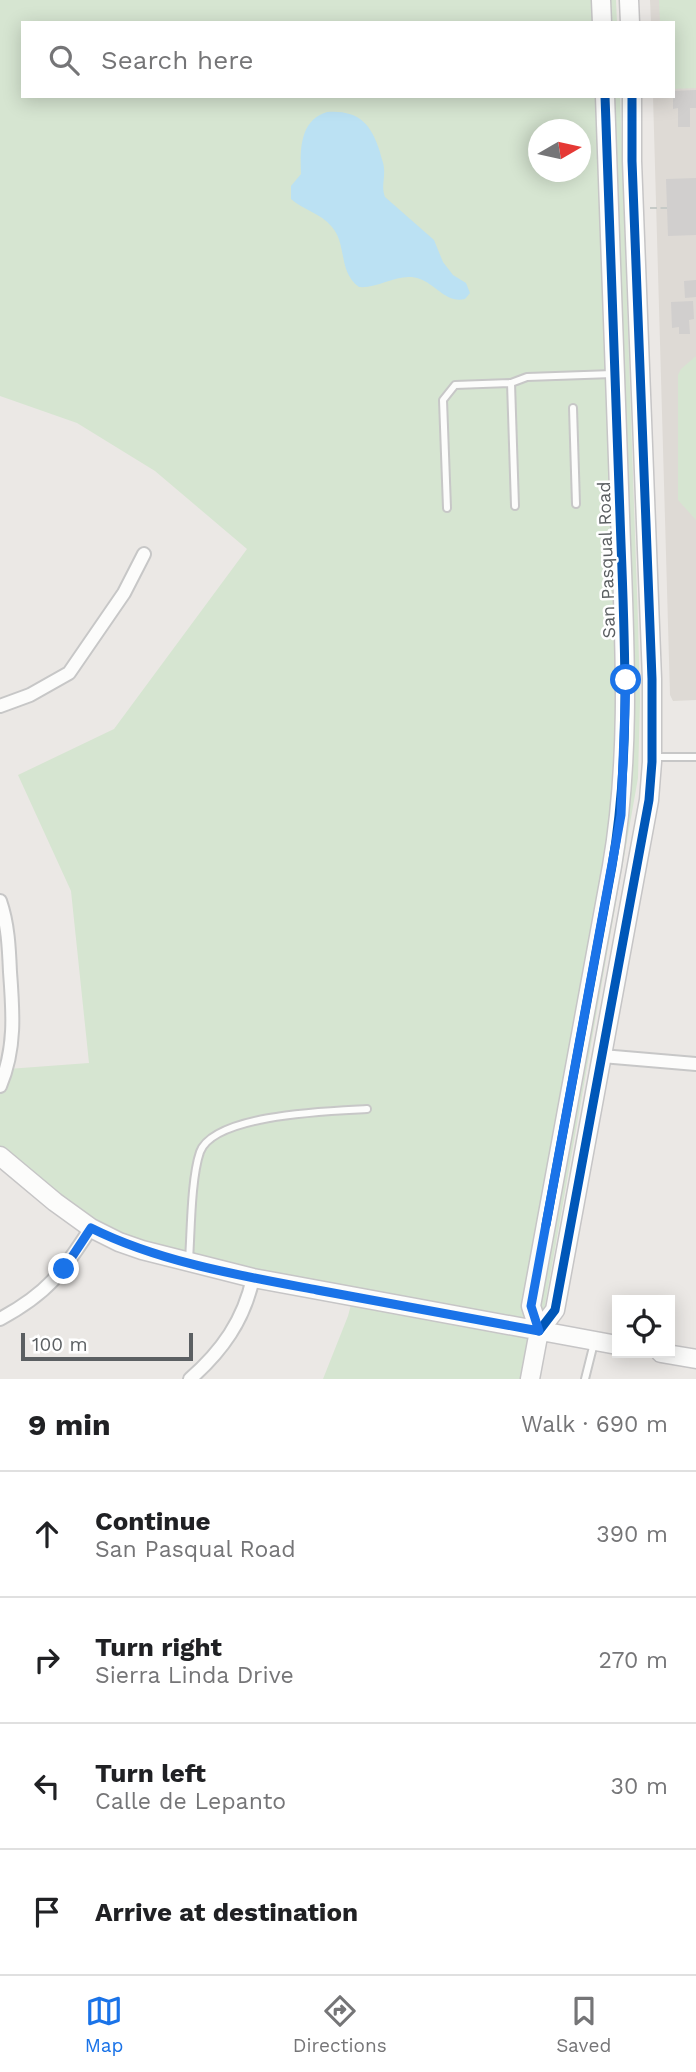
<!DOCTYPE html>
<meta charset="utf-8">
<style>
:root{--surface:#fff;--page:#f2f2f2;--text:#202124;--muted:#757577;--line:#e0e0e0;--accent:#1a73e8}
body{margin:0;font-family:"Work Sans",sans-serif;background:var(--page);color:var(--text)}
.controls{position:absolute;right:21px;bottom:21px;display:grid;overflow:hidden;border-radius:0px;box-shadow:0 4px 18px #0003}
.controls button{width:63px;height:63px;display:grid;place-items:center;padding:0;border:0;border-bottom:2px solid var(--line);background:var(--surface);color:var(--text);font:35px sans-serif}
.compass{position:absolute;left:528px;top:119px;width:63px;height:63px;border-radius:50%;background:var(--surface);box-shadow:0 4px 18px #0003;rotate:81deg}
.scale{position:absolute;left:21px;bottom:18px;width:172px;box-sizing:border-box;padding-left:7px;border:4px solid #5b5f62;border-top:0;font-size:19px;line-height:24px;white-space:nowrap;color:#5b5f62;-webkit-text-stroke:5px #fff;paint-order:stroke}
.stop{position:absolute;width:21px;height:21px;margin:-16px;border:5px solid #1a73e8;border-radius:50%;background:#fff}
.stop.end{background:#1a73e8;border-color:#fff;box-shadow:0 2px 7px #0008}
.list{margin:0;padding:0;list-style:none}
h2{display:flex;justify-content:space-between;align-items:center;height:91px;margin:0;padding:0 28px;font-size:30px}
h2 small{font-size:23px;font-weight:400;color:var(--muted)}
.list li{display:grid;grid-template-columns:46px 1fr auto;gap:21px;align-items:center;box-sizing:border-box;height:126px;padding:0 28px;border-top:2px solid var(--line)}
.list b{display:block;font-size:26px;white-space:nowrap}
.list p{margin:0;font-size:23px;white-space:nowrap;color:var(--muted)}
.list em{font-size:23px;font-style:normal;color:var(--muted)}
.icon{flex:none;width:38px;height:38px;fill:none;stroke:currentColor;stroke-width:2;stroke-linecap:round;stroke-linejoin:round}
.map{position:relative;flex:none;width:696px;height:1379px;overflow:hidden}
.search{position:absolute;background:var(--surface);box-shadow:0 4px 18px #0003;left:21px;right:21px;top:21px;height:77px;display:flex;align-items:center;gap:18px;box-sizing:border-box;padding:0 24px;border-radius:0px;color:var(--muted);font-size:26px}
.sheet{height:595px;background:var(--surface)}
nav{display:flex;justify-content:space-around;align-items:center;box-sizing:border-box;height:98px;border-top:2px solid var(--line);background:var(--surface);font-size:19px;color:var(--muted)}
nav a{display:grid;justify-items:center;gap:4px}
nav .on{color:var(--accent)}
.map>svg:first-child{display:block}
.education{fill:#dedad5}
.green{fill:#d6e5d1;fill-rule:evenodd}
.water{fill:#bbe1f3}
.building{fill:#d1cfce}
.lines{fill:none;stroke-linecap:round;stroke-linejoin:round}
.lane-casing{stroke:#c7c7c7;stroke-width:10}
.street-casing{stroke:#c7c7c7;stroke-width:16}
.secondary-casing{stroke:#c6c5c6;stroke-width:21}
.path{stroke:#c6cac7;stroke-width:2;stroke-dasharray:7 3.5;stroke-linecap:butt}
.lane{stroke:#fcfcfb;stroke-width:6}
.street{stroke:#fcfcfb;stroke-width:12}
.secondary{stroke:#fcfcfb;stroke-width:18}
.cycleway-casing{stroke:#fff;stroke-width:13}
.cycleway{stroke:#0057b8;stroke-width:9}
.route{stroke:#1a73e8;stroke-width:9}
.labels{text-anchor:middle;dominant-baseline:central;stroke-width:5;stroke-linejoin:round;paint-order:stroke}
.street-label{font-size:18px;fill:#5b5f62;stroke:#fff}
</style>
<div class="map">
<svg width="696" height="1379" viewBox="0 0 696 1379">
<rect width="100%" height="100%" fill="#ebe8e5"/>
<!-- education -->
<path class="education" d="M650,0h46v700l-23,1 -3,-6 -17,-599h20v-73h-22z"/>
<!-- green -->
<path class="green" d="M0,0h616l1,23h-594v73h597l18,526 2,79 -2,77 -106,601h-209l25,-63 5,-19 -234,-55 -119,-86v-70l8,-17 81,-6 -18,-172 -53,-116 96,-46 133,-180 -92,-78 -78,-48 -77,-27zM538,130h42v42h-42z
M659,0h37v88l-23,1v-66h-13z
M696,356v164l-18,-20v-125l3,-6z"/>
<!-- water -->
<path class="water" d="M327,112c31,-2 44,11 53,40 1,6 4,11 4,17 1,10 -3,17 1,28l49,43 9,22 10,13 13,8 4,10 -5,6c-18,5 -30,-15 -45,-20 -20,-8 -41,10 -61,8 -21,-15 -12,-43 -27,-60 -11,-14 -29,-17 -41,-28v-13l10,-12c-1,-25 -1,-54 26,-62z"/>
<!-- building -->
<path class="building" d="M696,90v18h-6v19h-12v-19l-5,1v-18z
M696,178v57l-28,1 -2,-57z
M696,280v17l-11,1 -1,-17z
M693,301l1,18 -5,1 1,14h-11v-7l-7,1 -1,-26z"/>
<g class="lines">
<!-- lane casing -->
<g class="lane-casing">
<path id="lane" d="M511,383l4,123
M573,408l3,96
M447,508l-4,-108 12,-15 56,-2 16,-6 86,-3
M654,757h42
M189,1260c2,-29 2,-82 11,-108 14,-38 131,-41 167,-43
M585,1379l9,-36"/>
</g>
<!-- street casing -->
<g class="street-casing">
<path id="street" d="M0,706l30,-11 39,-22 55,-80 20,-39
M0,901c8,23 9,47 10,71 3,39 6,77 -10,114
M602,1056l94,8
M0,1319c48,-26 62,-46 91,-91
M190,1379c32,-28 54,-59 63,-101"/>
</g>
<!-- secondary casing -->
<g class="secondary-casing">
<path id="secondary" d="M601,0l1,23
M629,0l1,23
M0,1156l55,46 36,26 28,14 23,8 111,28 364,67
M539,1331l16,-21 94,-510 3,-38v-83l-20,-518v-65
M661,1353l35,6
M530,1379l9,-48 -8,-25 81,-440c20,-116 12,-233 8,-350 -5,-140 -10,-280 -15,-420"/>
</g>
<!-- path -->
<path class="path" d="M650,208h17"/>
<!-- lane -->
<use href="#lane" class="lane"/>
<!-- street -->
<use href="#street" class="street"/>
<!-- secondary -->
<use href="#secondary" class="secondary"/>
<!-- cycleway casing -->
<g class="cycleway-casing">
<path id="cycleway" d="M546,1225l66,-359c20,-116 12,-233 8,-350 -5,-140 -10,-280 -15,-420
M539,1331l16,-21 94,-510 3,-38v-83l-20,-518v-65"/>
</g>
<!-- cycleway -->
<use href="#cycleway" class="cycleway"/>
</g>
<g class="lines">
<!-- route -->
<path class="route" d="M64,1269l27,-41c68,34 151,48 226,62 74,14 148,27 222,41l-8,-25 90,-491 5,-135"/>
</g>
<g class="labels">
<!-- street labels -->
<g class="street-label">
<text transform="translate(606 560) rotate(-92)">San Pasqual Road</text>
</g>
</g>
</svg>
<div class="controls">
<button><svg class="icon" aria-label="locate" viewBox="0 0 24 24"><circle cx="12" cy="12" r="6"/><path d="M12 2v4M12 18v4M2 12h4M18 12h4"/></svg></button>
</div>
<svg class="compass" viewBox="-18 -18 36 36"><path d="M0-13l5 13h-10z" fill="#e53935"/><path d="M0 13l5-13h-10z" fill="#757577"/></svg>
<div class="scale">100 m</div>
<div class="stop" style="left:626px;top:680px"></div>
<div class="stop end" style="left:64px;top:1269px"></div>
<div class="search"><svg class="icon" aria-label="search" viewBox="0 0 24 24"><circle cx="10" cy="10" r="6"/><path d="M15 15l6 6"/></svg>Search here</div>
</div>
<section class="sheet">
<h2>9 min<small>Walk · 690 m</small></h2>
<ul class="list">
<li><svg class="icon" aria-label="ahead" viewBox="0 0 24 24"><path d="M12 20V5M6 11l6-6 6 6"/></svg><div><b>Continue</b><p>San Pasqual Road</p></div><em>390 m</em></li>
<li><svg class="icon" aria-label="right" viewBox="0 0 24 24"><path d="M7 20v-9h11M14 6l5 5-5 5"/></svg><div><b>Turn right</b><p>Sierra Linda Drive</p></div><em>270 m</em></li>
<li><svg class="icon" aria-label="left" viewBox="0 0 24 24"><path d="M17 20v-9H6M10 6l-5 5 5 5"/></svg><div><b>Turn left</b><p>Calle de Lepanto</p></div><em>30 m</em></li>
<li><svg class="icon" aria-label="arrive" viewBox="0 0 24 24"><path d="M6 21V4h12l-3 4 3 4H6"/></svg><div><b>Arrive at destination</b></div></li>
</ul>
</section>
<nav>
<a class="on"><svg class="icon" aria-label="map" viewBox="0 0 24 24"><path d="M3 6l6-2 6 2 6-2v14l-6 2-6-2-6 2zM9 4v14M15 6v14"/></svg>Map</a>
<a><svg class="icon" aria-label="directions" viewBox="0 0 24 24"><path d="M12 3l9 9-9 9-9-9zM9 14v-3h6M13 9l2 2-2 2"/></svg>Directions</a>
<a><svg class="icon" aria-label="saved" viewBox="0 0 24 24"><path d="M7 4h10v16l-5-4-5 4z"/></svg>Saved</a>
</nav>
